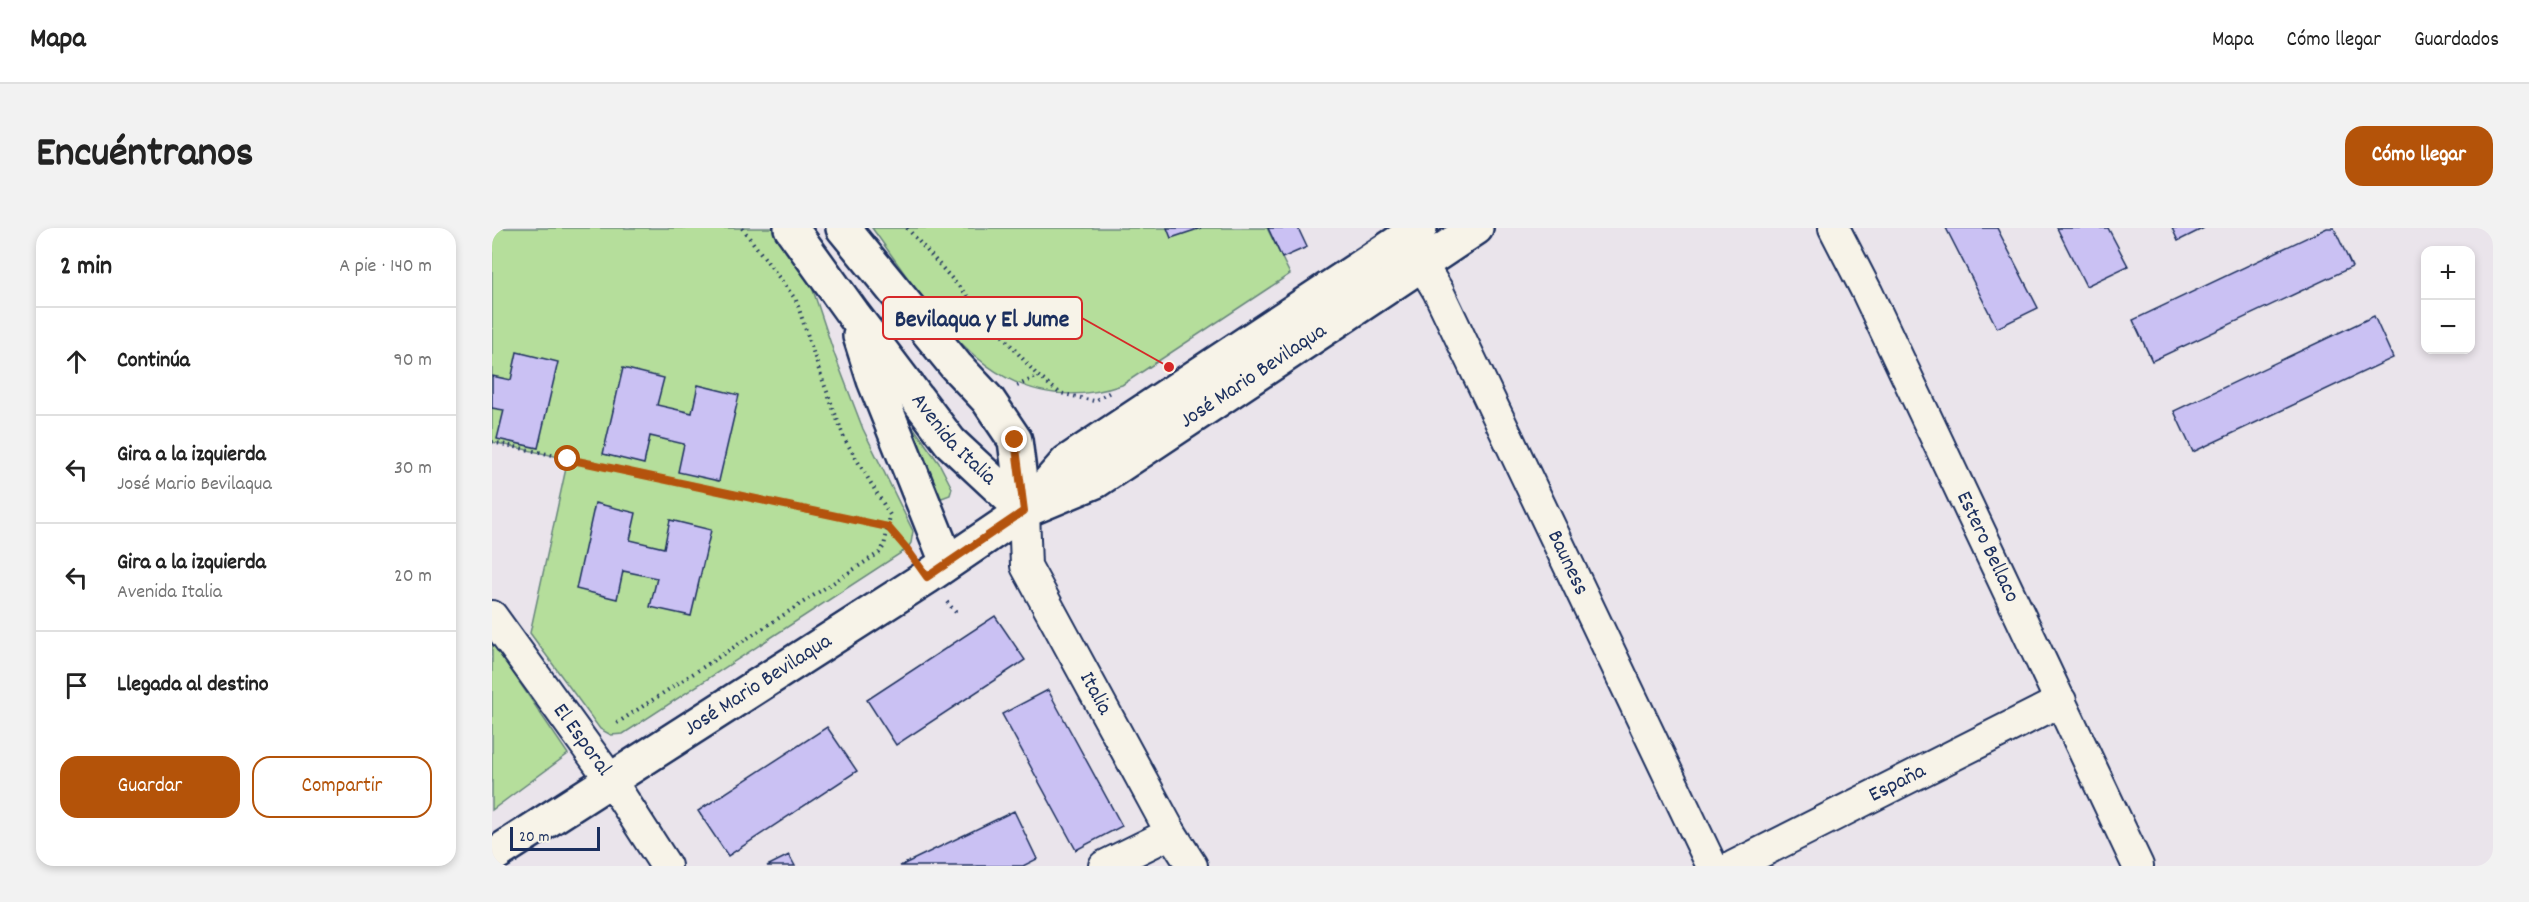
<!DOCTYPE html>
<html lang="es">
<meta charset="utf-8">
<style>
:root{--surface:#fff;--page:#f2f2f2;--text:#222;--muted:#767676;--line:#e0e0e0;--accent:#b45309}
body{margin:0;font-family:Dekko,sans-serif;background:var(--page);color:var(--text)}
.controls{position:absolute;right:18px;top:18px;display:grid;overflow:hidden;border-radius:12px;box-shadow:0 3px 9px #0003}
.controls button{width:54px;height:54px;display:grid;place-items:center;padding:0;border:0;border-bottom:2px solid var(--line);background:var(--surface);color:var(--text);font:30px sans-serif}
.scale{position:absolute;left:18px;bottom:15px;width:90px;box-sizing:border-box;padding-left:6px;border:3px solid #1b2f5e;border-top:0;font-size:16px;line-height:21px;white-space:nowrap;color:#1b2f5e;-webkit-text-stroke:4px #f7f3e8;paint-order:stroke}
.stop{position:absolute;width:18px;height:18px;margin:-14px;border:4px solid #b45309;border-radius:50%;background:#fff}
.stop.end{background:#b45309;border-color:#fff;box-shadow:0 2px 6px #0008}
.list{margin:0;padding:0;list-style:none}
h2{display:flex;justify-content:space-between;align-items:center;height:78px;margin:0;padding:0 24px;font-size:26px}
h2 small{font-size:20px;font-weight:400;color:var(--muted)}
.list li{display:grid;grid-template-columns:39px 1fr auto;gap:18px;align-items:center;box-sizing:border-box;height:108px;padding:0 24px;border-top:2px solid var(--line)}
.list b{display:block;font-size:22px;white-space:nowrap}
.list p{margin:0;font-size:20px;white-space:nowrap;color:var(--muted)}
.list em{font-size:20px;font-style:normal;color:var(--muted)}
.actions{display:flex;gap:12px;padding:18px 24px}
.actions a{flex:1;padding:14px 0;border:2px solid var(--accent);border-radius:18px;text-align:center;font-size:21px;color:var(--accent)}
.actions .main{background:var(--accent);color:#fff}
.icon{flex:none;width:33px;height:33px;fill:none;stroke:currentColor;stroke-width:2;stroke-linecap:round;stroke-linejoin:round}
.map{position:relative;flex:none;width:2001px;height:638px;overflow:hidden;border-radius:18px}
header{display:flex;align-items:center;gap:36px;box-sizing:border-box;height:84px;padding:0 30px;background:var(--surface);border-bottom:2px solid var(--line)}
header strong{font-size:28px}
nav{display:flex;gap:33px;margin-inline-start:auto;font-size:21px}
.intro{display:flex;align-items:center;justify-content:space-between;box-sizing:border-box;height:144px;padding:0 36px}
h1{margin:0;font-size:42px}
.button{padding:15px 27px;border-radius:18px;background:var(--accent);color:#fff;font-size:21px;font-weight:700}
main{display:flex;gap:36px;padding:0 36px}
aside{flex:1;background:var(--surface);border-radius:18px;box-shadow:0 3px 9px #0003}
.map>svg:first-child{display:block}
.green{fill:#b5de9b;stroke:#68867c;stroke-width:1.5}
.building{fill:#cac1f3;stroke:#1b2f5e;stroke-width:1.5}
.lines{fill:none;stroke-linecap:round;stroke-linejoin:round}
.minor-casing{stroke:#1b2f5e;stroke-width:34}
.tertiary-casing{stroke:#1b2f5e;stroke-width:38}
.secondary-casing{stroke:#1b2f5e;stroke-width:38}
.path{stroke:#1b2f5e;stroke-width:4;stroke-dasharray:1.5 4.5;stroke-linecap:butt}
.minor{stroke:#f7f3e8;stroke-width:30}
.tertiary{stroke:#f7f3e8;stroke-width:33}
.secondary{stroke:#f7f3e8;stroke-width:33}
.route{stroke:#b45309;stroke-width:8}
.labels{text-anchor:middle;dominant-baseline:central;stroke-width:6;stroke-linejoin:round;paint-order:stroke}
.street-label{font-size:22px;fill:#1b2f5e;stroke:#f7f3e8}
.leader{fill:none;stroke:#d62828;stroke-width:2}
.callout-dot{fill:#d62828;stroke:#f7f3e8;stroke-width:2}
.callout{fill:#f7f3e8;stroke:#d62828;stroke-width:2}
.callout-label{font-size:24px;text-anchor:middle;font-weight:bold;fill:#1b2f5e}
</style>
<header>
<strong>Mapa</strong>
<nav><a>Mapa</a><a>Cómo llegar</a><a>Guardados</a></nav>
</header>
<div class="intro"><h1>Encuéntranos</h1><a class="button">Cómo llegar</a></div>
<main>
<aside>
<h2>2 min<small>A pie · 140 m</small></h2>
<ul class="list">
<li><svg class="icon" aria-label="ahead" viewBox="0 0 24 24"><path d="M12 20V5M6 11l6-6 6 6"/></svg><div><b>Continúa</b></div><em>90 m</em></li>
<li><svg class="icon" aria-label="left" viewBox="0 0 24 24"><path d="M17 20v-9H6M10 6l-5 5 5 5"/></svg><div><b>Gira a la izquierda</b><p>José Mario Bevilaqua</p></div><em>30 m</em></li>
<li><svg class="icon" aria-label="left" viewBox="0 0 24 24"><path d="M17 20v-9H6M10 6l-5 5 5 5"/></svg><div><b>Gira a la izquierda</b><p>Avenida Italia</p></div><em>20 m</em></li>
<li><svg class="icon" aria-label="arrive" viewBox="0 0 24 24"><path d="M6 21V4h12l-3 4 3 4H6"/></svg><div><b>Llegada al destino</b></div></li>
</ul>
<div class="actions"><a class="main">Guardar</a><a>Compartir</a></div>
</aside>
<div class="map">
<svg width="2001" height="638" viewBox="0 0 2001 638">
<rect width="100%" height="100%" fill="#eae4eb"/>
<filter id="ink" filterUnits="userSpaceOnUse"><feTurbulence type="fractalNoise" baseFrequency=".0167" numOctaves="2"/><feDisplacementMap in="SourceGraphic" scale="12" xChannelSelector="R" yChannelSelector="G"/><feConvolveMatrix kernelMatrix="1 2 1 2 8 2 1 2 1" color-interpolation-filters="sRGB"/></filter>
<g filter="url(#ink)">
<!-- green -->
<path class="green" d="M0,0h280l38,53 25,75 28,73 50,102 -2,12 -4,6 -284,185 -12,1 -11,-6 -70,-96 38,-174 -76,-17z
M380,0h395l23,46 -168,111c-126,42 -187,-71 -250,-157z
M405,177l42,58 13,25 -2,7 -8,3 -7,-3z
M0,414l76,112 -76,56z"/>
<!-- building -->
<path class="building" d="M675,0h34l-30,10z
M776,0h30l9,19 -25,11z
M1454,0h51l41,80 -41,20z
M1565,0h51l20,38 -42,20z
M1680,0h32l-26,13z
M1835,0h7l18,39 -200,94 -19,-41z
M1882,88l19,42 -200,94 -19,-41z
M25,124l41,10 -20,86 -41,-9 7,-29 -12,-2v-32l19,4z
M131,140l41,10 -7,27 35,8 6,-28 41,10 -20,86 -41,-9 6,-28 -34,-8 -6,28 -41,-10z
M103,275l41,10 -6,27 34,8 6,-28 41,10 -20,86 -41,-9 7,-29 -34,-7 -6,28 -41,-10z
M503,388l30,44 -129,85 -29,-45z
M556,462l74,136 -46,24 -74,-136z
M335,499l30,44 -129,85 -30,-45z
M522,583l23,48 -14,7h-123z
M297,627l6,11h-28z"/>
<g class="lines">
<!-- minor casing -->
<g class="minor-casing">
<g id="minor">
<path id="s1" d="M1342,0l33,64 271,574"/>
<path id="s2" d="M929,35l17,28 274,575"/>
<path id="s3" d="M532,283l2,55 145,267 21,33"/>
<path id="s4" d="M0,388l118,163 56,87"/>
<path d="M612,638l67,-33"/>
<path id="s5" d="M1242,638l327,-165"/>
</g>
</g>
<!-- tertiary casing -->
<g class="tertiary-casing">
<g id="tertiary">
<path id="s6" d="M0,628l435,-279 97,-66"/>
</g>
</g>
<!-- secondary casing -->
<g class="secondary-casing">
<g id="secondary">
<path id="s7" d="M299,0l62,86 97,128 74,69"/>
<path d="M351,0l113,138 32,34 27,40 9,71"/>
<path d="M368,108l14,44 73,182"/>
<path d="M537,277l38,-43 353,-234"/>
<path id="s8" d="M532,283l72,-30 380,-253"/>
</g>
</g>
<!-- path -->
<path class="path" d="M250,0l54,72 24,73 25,67 45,75 -2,12 16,19
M415,0l131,148 22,17 34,8 18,-10
M525,158l21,-10
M0,214l396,85 -4,19 -5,7 -262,170
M455,374l11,13"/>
<!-- minor -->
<use href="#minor" class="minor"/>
<!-- tertiary -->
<use href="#tertiary" class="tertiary"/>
<!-- secondary -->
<use href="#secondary" class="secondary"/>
</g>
</g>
<g class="lines" filter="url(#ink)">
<!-- route -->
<path class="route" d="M76,231l320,68 19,22 20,28 97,-66 -9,-71"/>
</g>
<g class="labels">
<!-- street labels -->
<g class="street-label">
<text stroke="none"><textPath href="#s8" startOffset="267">José Mario Bevilaqua</textPath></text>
<text stroke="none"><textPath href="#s7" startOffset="267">Avenida Italia</textPath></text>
<text stroke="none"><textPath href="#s1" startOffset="354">Estero Bellaco</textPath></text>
<text stroke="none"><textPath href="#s2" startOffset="334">Bauness</textPath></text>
<text stroke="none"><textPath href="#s6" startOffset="316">José Mario Bevilaqua</textPath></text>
<text stroke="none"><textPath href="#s3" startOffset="200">Italia</textPath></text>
<text stroke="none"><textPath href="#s4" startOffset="153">El Esporal</textPath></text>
<text stroke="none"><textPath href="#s5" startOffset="183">España</textPath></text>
</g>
</g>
<!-- callouts -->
<path class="leader" d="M677 139L590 90"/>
<circle class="callout-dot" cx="677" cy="139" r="6"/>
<rect class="callout" x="391" y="69" width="199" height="42" rx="6"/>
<g class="callout-label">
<text x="490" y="98">Bevilaqua y El Jume</text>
</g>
</svg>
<div class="controls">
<button>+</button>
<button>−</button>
</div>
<div class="scale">20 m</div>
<div class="stop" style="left:76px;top:231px"></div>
<div class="stop end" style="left:523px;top:212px"></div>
</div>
</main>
